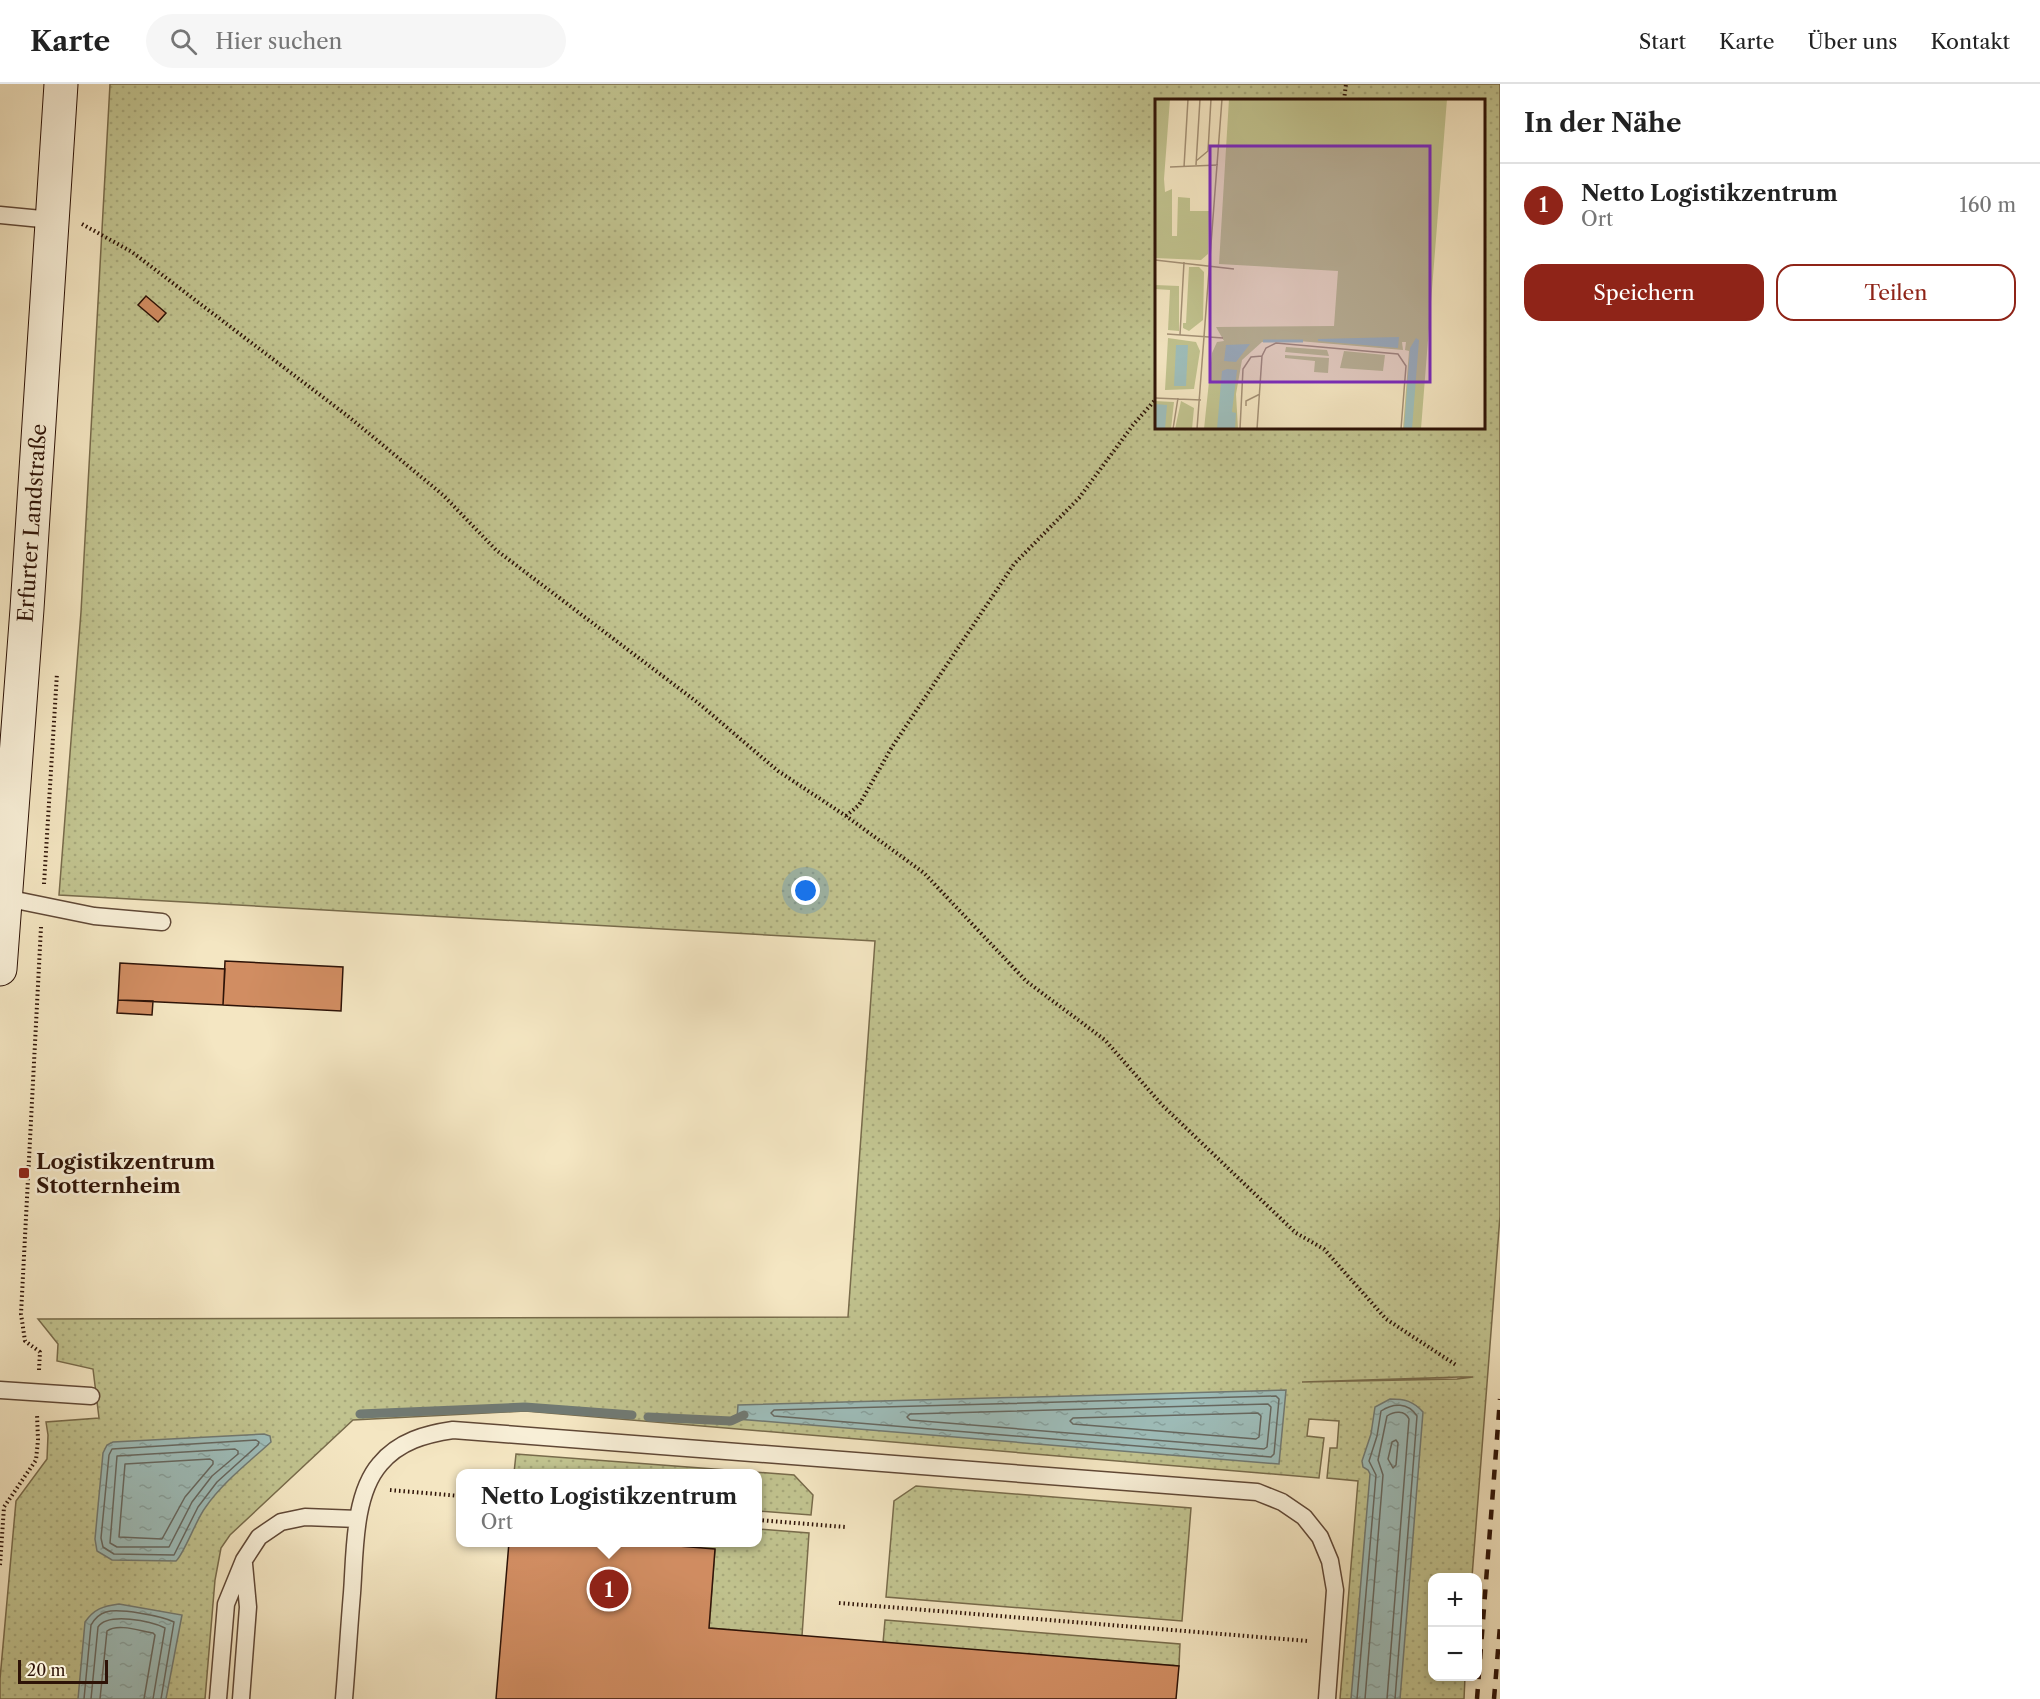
<!DOCTYPE html>
<html lang="de">
<meta charset="utf-8">
<style>
:root{--surface:#fff;--page:#f6f6f6;--text:#222;--muted:#767676;--line:#e0e0e0;--accent:#8f2418}
body{margin:0;font-family:"Libre Caslon Text",serif;background:var(--page);color:var(--text)}
.controls{position:absolute;right:18px;bottom:18px;display:grid;overflow:hidden;border-radius:12px;box-shadow:0 3px 9px #0003}
.controls button{width:54px;height:54px;display:grid;place-items:center;padding:0;border:0;border-bottom:2px solid var(--line);background:var(--surface);color:var(--text);font:30px sans-serif}
.scale{position:absolute;left:18px;bottom:15px;width:90px;box-sizing:border-box;padding-left:6px;border:3px solid #2e1307;border-top:0;font-size:16px;line-height:21px;white-space:nowrap;color:#2e1307;-webkit-text-stroke:4px #f8efd7;paint-order:stroke}
.you{position:absolute;left:806px;top:807px;width:21px;height:21px;margin:-15px;border:4px solid #fff;border-radius:50%;background:#1a73e8;box-shadow:0 0 0 9px #1a73e833}
.badge{display:grid;place-items:center;width:39px;height:39px;border-radius:50%;background:var(--accent);color:#fff;font-size:20px;font-weight:700}
.pin{position:absolute;translate:-50% -50%;border:3px solid #fff;box-shadow:0 2px 6px #0006}
.popup{position:absolute;left:456px;top:1385px;width:306px;height:78px;box-sizing:border-box;display:grid;place-content:center;border-radius:12px;background:var(--surface);filter:drop-shadow(0 2px 4px #0005);font-size:20px;white-space:nowrap;color:var(--muted)}
.popup b{font-size:22px;color:var(--text)}
.popup::after{content:'';position:absolute;left:50%;top:100%;margin-left:-12px;border:12px solid transparent;border-top-color:var(--surface)}
.list{margin:0;padding:0;list-style:none}
h2{display:flex;justify-content:space-between;align-items:center;height:78px;margin:0;padding:0 24px;font-size:26px}
h2 small{font-size:20px;font-weight:400;color:var(--muted)}
.list li{display:grid;grid-template-columns:39px 1fr auto;gap:18px;align-items:center;box-sizing:border-box;height:84px;padding:0 24px;border-top:2px solid var(--line)}
.list b{display:block;font-size:22px;white-space:nowrap}
.list p{margin:0;font-size:20px;white-space:nowrap;color:var(--muted)}
.list em{font-size:20px;font-style:normal;color:var(--muted)}
.actions{display:flex;gap:12px;padding:18px 24px}
.actions a{flex:1;padding:14px 0;border:2px solid var(--accent);border-radius:18px;text-align:center;font-size:21px;color:var(--accent)}
.actions .main{background:var(--accent);color:#fff}
.icon{flex:none;width:33px;height:33px;fill:none;stroke:currentColor;stroke-width:2;stroke-linecap:round;stroke-linejoin:round}
.map{position:relative;flex:none;width:1500px;height:1615px;overflow:hidden}
header{display:flex;align-items:center;gap:36px;box-sizing:border-box;height:84px;padding:0 30px;background:var(--surface);border-bottom:2px solid var(--line)}
header strong{font-size:28px}
nav{display:flex;gap:33px;margin-inline-start:auto;font-size:21px}
.search{width:420px;height:54px;background:var(--page);display:flex;align-items:center;gap:15px;box-sizing:border-box;padding:0 21px;border-radius:33px;color:var(--muted);font-size:22px}
main{display:flex}
aside{flex:1;background:var(--surface)}
.map>svg:first-child{display:block}
.grass{fill:url(#grass-dots);stroke:#786b4b;stroke-width:1.5;fill-rule:evenodd}
.water{fill:url(#water-ripples);stroke:#717a73;stroke-width:1.5}
.lines{fill:none;stroke-linecap:round;stroke-linejoin:round}
.shore{stroke:#666861;stroke-width:1.5}
.stream{stroke:#717a73;stroke-width:9}
.building{fill:#d18d62;stroke:#2e1307;stroke-width:1.5}
.service-casing{stroke:#604836;stroke-width:19}
.secondary-casing{stroke:#2e1307;stroke-width:35}
.path{stroke:#2e1307;stroke-width:4;stroke-dasharray:1.5 3;stroke-linecap:butt}
.service{stroke:#f8efd7;stroke-width:16}
.secondary{stroke:#f8efd7;stroke-width:33}
.rail{stroke:#2e1307;stroke-width:4.5;stroke-dasharray:10 10;stroke-linecap:butt}
.poi-dot{fill:#8f2418;stroke:#f8efd7;stroke-width:2}
.labels{text-anchor:middle;dominant-baseline:central;stroke-width:5;stroke-linejoin:round;paint-order:stroke}
.street-label{font-size:21px;fill:#2e1307;stroke:#f8efd7}
.poi-label{font-size:21px;font-weight:bold;fill:#2e1307;stroke:#f8efd7;text-anchor:start}
.inset-river{fill:none;stroke:#9ebebb;stroke-width:3}
.inset-road{fill:none;stroke:#a59277;stroke-width:1.5}
.view{fill:#7b2cbf;fill-opacity:0.15;stroke:#7b2cbf;stroke-width:3}
.inset-edge{fill:none;stroke:#2e1307;stroke-width:3}
</style>
<header>
<strong>Karte</strong>
<div class="search"><svg class="icon" aria-label="search" viewBox="0 0 24 24"><circle cx="10" cy="10" r="6"/><path d="M15 15l6 6"/></svg>Hier suchen</div>
<nav><a>Start</a><a>Karte</a><a>Über uns</a><a>Kontakt</a></nav>
</header>
<main>
<div class="map">
<svg width="1500" height="1615" viewBox="0 0 1500 1615">
<defs>
<pattern id="grass-dots" width="8" height="8" patternUnits="userSpaceOnUse" patternTransform="scale(1.5)"><rect width="8" height="8" fill="#c1c38f"/><path d="M2 2h.1M6 6h.1" fill="none" stroke="#a6a77a" stroke-width="1.8" stroke-linecap="round"/></pattern>
<pattern id="water-ripples" width="26" height="14" patternUnits="userSpaceOnUse" patternTransform="scale(1.5)"><rect width="26" height="14" fill="#9ebebb"/><path d="M2 4q2-2 4 0t4 0M15 11q2-2 4 0t4 0" fill="none" stroke="#88a29f"/></pattern>
</defs>
<rect width="100%" height="100%" fill="#f4e6c2"/>
<filter id="stains"><feTurbulence type="fractalNoise" baseFrequency=".00333" numOctaves="4"/><feColorMatrix values="0 0 0 0 .2 0 0 0 0 .09 0 0 0 0 .02 0 0 0 .5 -.17"/></filter>
<radialGradient id="worn" r=".72"><stop offset=".6" stop-color="#630" stop-opacity="0"/><stop offset="1" stop-color="#630" stop-opacity=".3"/></radialGradient>
<!-- grass -->
<path class="grass" d="M110,0h1390v1132l-28,361 -40,1v98l33,1 -1,22h-124l18,-218 -31,-3 3,-30h7l2,-27 -30,-2 -2,17 17,2 -5,40 -794,-67 -172,9 -123,115 -9,13 -6,32 -10,119h-205v-20l16,-178 31,-42 1,-24 -2,-13 53,-4 -6,-49 -36,-8 1,-17 -20,-25 810,-2 27,-376 -816,-46 22,-283zM1156,16h328v328h-328zM1460,1293h13l-16,2 -155,3z
M516,1370l278,21 19,20 -2,20 -53,-4v-37l-244,-1z
M916,1402l275,22 -9,113 -296,-24 8,-96z
M758,1445l51,4 -7,103 -93,-8 6,-78 -86,-7 129,-1z
M885,1536l295,24 -1,22 -296,-23z"/>
<!-- water -->
<path class="water" d="M1286,1306l-7,74 -542,-45 1,-14z
M1390,1315c15,0 23,2 33,13l-23,287h-49l19,-225 -2,-4 -5,-3 -1,-6 9,-27 4,-27z
M264,1350l6,2 1,6c-23,21 -48,40 -66,66 -9,12 -21,46 -29,53l-64,-1 -15,-9 -2,-12 8,-86 4,-8 6,-3z
M119,1520l63,11 -16,84h-88l7,-77c9,-13 18,-16 34,-18z"/>
<g class="lines">
<!-- shore -->
<path class="shore" d="M1276,1312l3,3 -5,55 -3,3 -497,-41 -3,-3 3,-3z
M1268,1320l3,3 -4,40 -3,2 -354,-29 -3,-3 3,-3z
M1258,1329l3,3 -2,21 -3,2 -183,-15 -3,-3 3,-3z
M256,1356l3,2 -1,3 -41,37 -19,25 -24,48 -60,-1 -11,-7 -2,-9 8,-83 3,-6z
M1396,1356l2,3 -2,22 -3,3 -5,-9 4,-17z
M235,1365l3,2v3l-26,22 -20,26 -23,45h-52l-7,-4 7,-87z
M210,1375l3,2v3l-28,33 -23,42 -43,-2 6,-73z
M84,1615l7,-74c4,-7 8,-11 15,-13 13,-4 56,4 68,10l-13,77
M91,1615l7,-72c10,-15 53,-6 67,1l-12,71
M100,1615l7,-68c11,-8 33,0 46,2l2,2 -11,64
M1357,1615l19,-224 -7,-14 8,-25 4,-25c12,-8 27,-9 36,5l-22,283
M1365,1615l18,-224 -5,-15 9,-44c7,-5 18,-6 22,3l-22,280"/>
<!-- stream -->
<path class="stream" d="M360,1330l165,-7 107,8
M648,1333l83,4 13,-6"/>
</g>
<!-- building -->
<path class="building" d="M146,212l20,17 -8,9 -20,-17z
M225,877l118,6 -2,44 -118,-6z
M120,879l105,6 -2,36 -105,-5z
M118,916l35,1 -1,14 -35,-2z
M509,1458h120l86,7 -6,79 470,38 -3,33h-680z"/>
<g class="lines">
<!-- service casing -->
<g class="service-casing">
<path id="service" d="M0,131l52,5
M1,813l93,19 68,6
M0,1306l91,6
M218,1615l8,-95 18,-44 15,-23 22,-15 24,-5 53,2
M241,1615l7,-92 -4,-43
M344,1615c3,-35 5,-71 8,-106 3,-39 1,-98 28,-129 19,-23 46,-30 73,-34l804,62 25,10 22,15 16,20 10,24 5,29 -8,109"/>
</g>
<!-- secondary casing -->
<g class="secondary-casing">
<path id="secondary" d="M0,885l27,-360 34,-525"/>
</g>
<!-- path -->
<path class="path" d="M1344,16l2,-16
M82,140l50,28 217,165 94,78 53,55 201,152 81,69 68,45 78,57 102,108 79,59 57,65 94,90 40,38 28,16 62,70 70,46
M846,732l13,-11 33,-58 122,-183 65,-66 54,-73 23,-26
M44,800l13,-211
M39,1286l1,-18 -15,-11 -4,-27 20,-387
M390,1406l70,6
M758,1436l87,7
M0,1481l4,-58 32,-47 2,-20 -1,-26
M839,1519l469,38"/>
<!-- service -->
<use href="#service" class="service"/>
<!-- secondary -->
<use href="#secondary" class="secondary"/>
<!-- rail -->
<path class="rail" d="M1477,1615l23,-300
M1494,1615l6,-73"/>
</g>
<!-- markers -->
<rect class="poi-dot" x="18" y="1083" width="12" height="12" rx="3"/>
<g class="labels">
<!-- street labels -->
<g class="street-label">
<text transform="translate(32 439) rotate(-86)">Erfurter Landstraße</text>
</g>
<!-- poi labels -->
<g class="poi-label">
<text x="36" y="1077">Logistikzentrum<tspan x="36" dy="24">Stotternheim</tspan></text>
</g>
</g>
<!-- overview -->
<g transform="translate(1155 15)">
<rect width="330" height="330" fill="#f4e6c2"/>
<path d="M0,0h15l-6,80 1,13 7,-3v47h5l1,-39 12,1v13h19l-1,43 -7,6 -46,-2zM74,0h218l-26,330h-18l6,-78 -4,-1 1,-8h-4l1,8 -116,-10 -25,2 -20,18 -6,34 2,35h-34l8,-76 5,-11 7,-1 -8,-14 118,-1 4,-55 -119,-7zM34,168h10l5,5 -1,48 -14,11 -6,-3v-5h3zM0,186l24,1v45l-11,-1 2,-40 -15,-1zM13,239l28,4 4,9 -6,38 -29,1zM131,248l41,3 2,6 -44,-4zM189,252l41,4 -2,16 -43,-3zM130,256l44,3 -1,15 -14,-1 1,-11 -30,-3zM0,302l19,1 -3,27h-16zM26,302l13,7 -2,21h-17z" fill="#c1c38f"/>
<path d="M244,238l-1,11 -80,-7v-2zM261,239l3,2 -7,89h-8l6,-81zM95,245l-14,18 -12,-1 2,-16zM21,246h12l-2,41h-12zM72,270l10,1 -5,42 4,1 -1,16h-18l5,-58zM0,305l12,1 -2,24h-10z" fill="#9ebebb"/>
<path class="inset-river" d="M108,242h40"/>
<path class="inset-road" d="M41,62l12,-10 3,-52M41,66l4,-66M15,68l48,-2M29,68l4,-68M0,161l79,9M12,235l56,4M25,236l4,-73M0,299l46,2M91,307v-5l14,-7M18,330l5,-31M42,330l25,-330M85,330l3,-60 8,-12 11,-1M102,330l5,-73 4,-8 10,-5 122,11 8,12 -5,63"/>
<path class="view" d="M55,47h220v236h-220z"/>
<rect width="330" height="330" class="inset-edge"/>
</g>
<rect width="100%" height="100%" filter="url(#stains)"/>
<rect width="100%" height="100%" fill="url(#worn)"/>
</svg>
<div class="controls">
<button>+</button>
<button>−</button>
</div>
<div class="scale">20 m</div>
<div class="you"></div>
<div class="pin badge" style="left:609px;top:1505px">1</div>
<div class="popup"><b>Netto Logistikzentrum</b>Ort</div>
</div>
<aside>
<h2>In der Nähe<small></small></h2>
<ul class="list">
<li><span class="badge">1</span><div><b>Netto Logistikzentrum</b><p>Ort</p></div><em>160 m</em></li>
</ul>
<div class="actions"><a class="main">Speichern</a><a>Teilen</a></div>
</aside>
</main>
